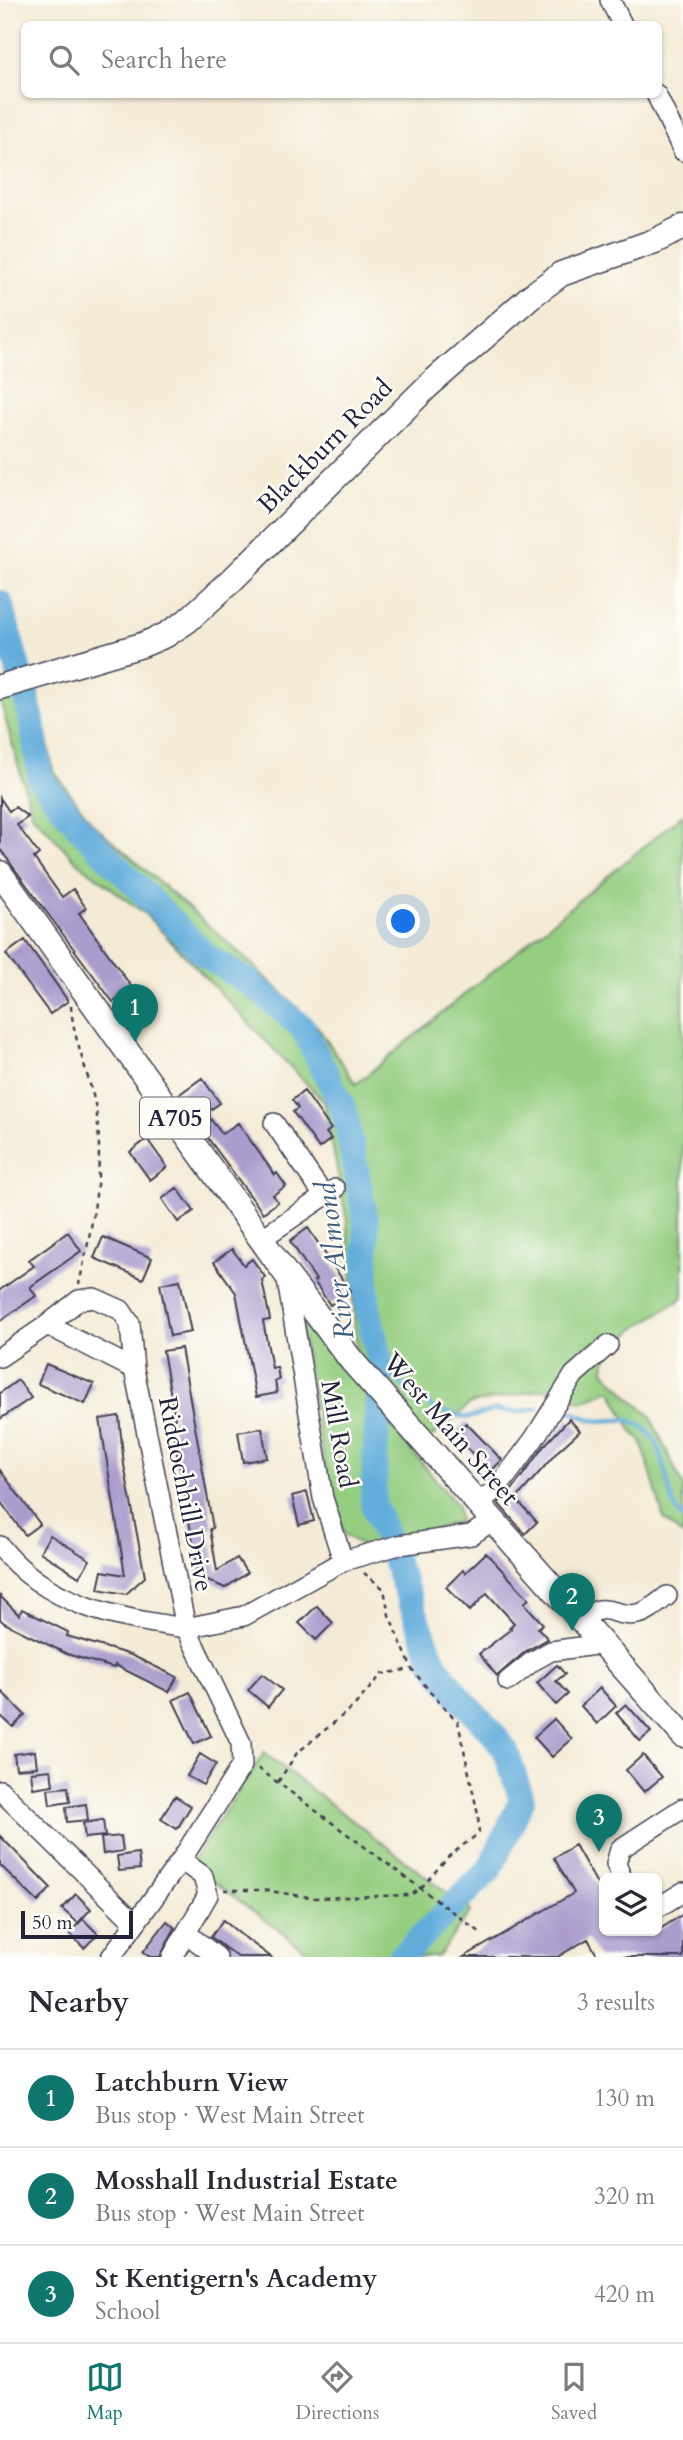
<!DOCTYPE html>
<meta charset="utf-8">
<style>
:root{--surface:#fff;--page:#f2f2f3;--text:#2b2b33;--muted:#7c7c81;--line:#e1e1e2;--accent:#0f766e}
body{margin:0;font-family:Cardo,serif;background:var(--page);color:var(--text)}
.controls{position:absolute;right:21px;bottom:21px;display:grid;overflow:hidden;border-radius:10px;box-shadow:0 2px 5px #0004}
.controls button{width:63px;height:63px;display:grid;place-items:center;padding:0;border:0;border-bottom:2px solid var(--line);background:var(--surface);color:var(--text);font:35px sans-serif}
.scale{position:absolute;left:21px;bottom:18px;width:112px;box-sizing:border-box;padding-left:7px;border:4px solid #22223b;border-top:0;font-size:19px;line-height:24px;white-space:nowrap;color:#22223b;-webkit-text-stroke:5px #fdfcf7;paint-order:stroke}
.you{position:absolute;left:404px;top:922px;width:24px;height:24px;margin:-18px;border:5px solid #fff;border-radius:50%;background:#1a73e8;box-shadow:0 0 0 10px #1a73e833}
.badge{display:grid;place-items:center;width:46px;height:46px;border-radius:50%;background:var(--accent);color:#fff;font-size:23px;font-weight:700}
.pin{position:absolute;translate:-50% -58px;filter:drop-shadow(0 2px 4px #0008)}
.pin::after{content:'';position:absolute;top:37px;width:24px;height:21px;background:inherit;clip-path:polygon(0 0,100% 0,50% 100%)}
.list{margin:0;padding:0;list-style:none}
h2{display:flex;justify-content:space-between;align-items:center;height:91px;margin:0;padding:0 28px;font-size:30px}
h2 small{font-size:23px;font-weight:400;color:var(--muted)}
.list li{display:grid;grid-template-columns:46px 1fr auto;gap:21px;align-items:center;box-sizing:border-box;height:98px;padding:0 28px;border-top:2px solid var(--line)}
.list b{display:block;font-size:26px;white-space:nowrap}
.list p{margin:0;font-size:23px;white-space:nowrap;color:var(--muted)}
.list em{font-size:23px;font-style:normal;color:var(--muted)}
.icon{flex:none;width:38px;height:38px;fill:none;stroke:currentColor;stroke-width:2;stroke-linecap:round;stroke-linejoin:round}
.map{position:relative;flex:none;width:683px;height:1957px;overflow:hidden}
.search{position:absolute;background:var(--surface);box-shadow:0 2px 5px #0004;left:21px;right:21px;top:21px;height:77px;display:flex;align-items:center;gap:18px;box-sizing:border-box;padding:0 24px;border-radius:10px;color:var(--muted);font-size:26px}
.sheet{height:385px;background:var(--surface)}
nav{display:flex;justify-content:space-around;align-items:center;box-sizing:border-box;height:98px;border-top:2px solid var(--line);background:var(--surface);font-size:19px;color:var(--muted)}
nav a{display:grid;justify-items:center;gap:4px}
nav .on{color:var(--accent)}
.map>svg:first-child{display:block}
.green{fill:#95ce81;stroke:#5c785e;stroke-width:2}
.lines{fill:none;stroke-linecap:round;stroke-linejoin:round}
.stream{stroke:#64addb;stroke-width:4.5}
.river{stroke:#64addb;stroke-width:26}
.building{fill:#aa9ccd}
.minor-casing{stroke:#424052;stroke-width:22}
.major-casing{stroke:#424052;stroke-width:27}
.path{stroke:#424052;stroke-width:2.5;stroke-dasharray:5 5;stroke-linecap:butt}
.minor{stroke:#fff;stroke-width:19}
.major{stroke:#fff;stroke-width:24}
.labels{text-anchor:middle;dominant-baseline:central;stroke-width:5;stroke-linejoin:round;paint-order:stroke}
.shield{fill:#fdfcf7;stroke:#646373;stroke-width:2}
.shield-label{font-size:24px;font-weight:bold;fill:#22223b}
.street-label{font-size:26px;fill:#22223b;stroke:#fdfcf7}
.water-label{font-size:28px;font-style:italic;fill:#3c5a7b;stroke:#fdfcf7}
</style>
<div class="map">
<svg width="683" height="1957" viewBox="0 0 683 1957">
<rect width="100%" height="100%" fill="#fdfcf7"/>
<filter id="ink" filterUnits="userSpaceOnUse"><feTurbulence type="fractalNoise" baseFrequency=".0143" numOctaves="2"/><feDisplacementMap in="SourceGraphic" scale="14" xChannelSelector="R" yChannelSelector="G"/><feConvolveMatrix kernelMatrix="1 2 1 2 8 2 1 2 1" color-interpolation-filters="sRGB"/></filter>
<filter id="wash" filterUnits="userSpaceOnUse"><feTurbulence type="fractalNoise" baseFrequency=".00686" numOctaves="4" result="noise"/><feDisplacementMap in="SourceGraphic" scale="28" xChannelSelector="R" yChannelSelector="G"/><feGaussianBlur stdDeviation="1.57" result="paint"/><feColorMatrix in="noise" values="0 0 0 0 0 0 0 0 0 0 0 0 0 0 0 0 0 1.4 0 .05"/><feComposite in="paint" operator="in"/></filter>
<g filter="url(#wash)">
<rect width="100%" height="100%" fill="#f4ebd6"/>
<!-- green -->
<path class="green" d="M38,693l15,77 40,54 150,132 74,70 39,58 327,-270v484l-50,32 -28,30 -1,11 27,28 19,16 33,71v50l-19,-17 -23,-79 -9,-8 -21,-42 -29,12 -37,-13 -75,15 -42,36 -71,-85 -10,-134 -23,-119 -179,-188 -69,-53 -44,-47 -32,-114z
M298,1311l159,195 2,16 -93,27 -22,-15 -22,-81z
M264,1753l207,158 -34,46h-122l-125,-93z"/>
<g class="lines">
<!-- stream -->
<path class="stream" d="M380,1363l24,24 32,23 32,8 28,-8 21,2 21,-4
M563,1408c11,4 24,12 36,13 10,0 23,-3 32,0 43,15 27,70 52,98"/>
<!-- river -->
<path class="river" d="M0,603l31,113 10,64 41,51 123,124 49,31 49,42 41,82 22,111 1,83 13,59 -7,140 61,160 25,34 33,35 14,19 16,49 -32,69 -89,88"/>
</g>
<g id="blocks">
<!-- building -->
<path class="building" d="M0,798l9,13 6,-4 13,10 -11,8 22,29 -5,4 28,39 11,-8 13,19 -7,5 54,76 -20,13 -113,-153z
M25,940l43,61 -18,13 -44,-60z
M202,1078l18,25 -14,10 16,21 16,-11 37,52 2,-2 9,13 -13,9 5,7 -15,11 -86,-117z
M304,1091l27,38 -5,4 5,6 -12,9 -26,-36 5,-4 -6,-8z
M147,1139l20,28 -17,13 -20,-28z
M177,1188l17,23 -16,11 -16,-23z
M308,1228l42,63 -20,14 -16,-24 2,-1 -26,-39z
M68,1232l13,19 -51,36 6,9 -36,25v-31l34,-24 -5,-6z
M103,1237l49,21 -9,21 -49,-21z
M232,1249l12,16 8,-6 13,18 -3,3 8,40 -7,1 9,47 5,-1 2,13 -4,1 2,12 -21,4 -20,-104 -22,-31z
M180,1280l11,52 -21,4 -10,-52z
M181,1348l32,180 -3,1 7,42 20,-13 10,15 -22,15 -26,-12 -28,-156 4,-1 -12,-68z
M46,1364l48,20 -9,20 -47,-20z
M18,1380l13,18 -31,21v-26z
M119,1416l5,49 21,112 -19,17 -28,-5 4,-18 23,4 -25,-156z
M569,1419l11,12 -22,20 -42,48 21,23 -12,12 -27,-31 11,-9 35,-48z
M466,1423l36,37 -12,12 -36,-38z
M262,1428l5,30 -24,4 -5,-30z
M0,1470l40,54 -15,11 -25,-34z
M307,1492l7,29 -15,4 -7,-29z
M50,1535l40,25 -11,17 -39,-25z
M486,1553l43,46 -5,4 19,21 -5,4 10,11 -22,12 -29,25 -18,-22 32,-25 -2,-1 5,-5 -27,-30 -17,18 -24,-24 17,-17 2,3z
M0,1596l19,19 3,-6 46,23 -1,4 64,19 46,22 -8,15 -54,-27 -1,3 -47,-14 -63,-31 -4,-4z
M317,1606l16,17 -17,17 -17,-17z
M557,1665l8,9 -9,7 12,13 -12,11 -19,-22z
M262,1674l20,16 -14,17 -20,-17z
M600,1688l16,18 -19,18 -16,-18z
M0,1690l25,25 -12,12 -13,-12z
M190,1692l21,44 -17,8 -21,-44z
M626,1704l25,28 -11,9 -24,-28z
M554,1719l18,20 -20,18 -18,-20z
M35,1751l2,16 -21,2 -2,-15z
M200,1754l16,10 -13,21 -16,-9z
M643,1755l19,22 -18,15 -18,-22z
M51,1770l2,15 -20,3 -2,-16z
M68,1787l2,15 -20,3 -2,-16z
M175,1796l16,10 -14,23 -16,-10z
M86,1804l2,16 -21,2 -1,-15z
M103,1820l2,16 -20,2 -2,-15z
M0,1836l51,52 -13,14 -38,-37z
M121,1836l2,15 -20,3 -2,-16z
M575,1845l29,51v35h53l26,-17v43h-85l-10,-18 -31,18h-93l110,-64 -20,-35z
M138,1853l2,16 -21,2 -2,-15z
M76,1894l15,15 -13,14 -16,-14z
M83,1919l15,15 -14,14 -15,-15z
M223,1920l17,14 31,23h-33l-13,-9 -14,-11z
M167,1921l8,7 -15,29h-10l-7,-5z"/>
</g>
</g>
<g filter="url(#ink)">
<use href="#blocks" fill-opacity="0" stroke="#424052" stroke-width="2"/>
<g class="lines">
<!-- minor casing -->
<g class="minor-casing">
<path id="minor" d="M610,0l12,24
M656,94l27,57
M274,1123l50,73
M261,1239l74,-50
M286,1274l37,224 20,63
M47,1325l32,-25 15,-2 27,12 9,14 4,45
M0,1357l47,-32 87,44 52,259 58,-12 99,-55 56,-16 72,-10 21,-14
M478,1504l21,-18 35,-47 40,-64 34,-30
M0,1546c46,59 115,72 186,82l55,115 1,22 -61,95 -70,97
M582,1621c23,-24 31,-2 56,-7 10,-2 21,-12 29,-18
M508,1681l25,-20 18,-10 51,-7
M0,1790l135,133
M622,1878l-6,-14 4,-15 63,-41
M657,1908l26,-16
M186,1933l31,24
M172,1957l36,-62 -5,-19 -22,-16"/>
</g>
<!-- major casing -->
<g class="major-casing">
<path id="major" d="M0,687l142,-42 24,-10 21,-14 44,-40 197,-195 102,-89 31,-23 94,-33 28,-14
M0,873l286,401 66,87 331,374"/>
</g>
<!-- path -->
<path class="path" d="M71,1006c2,33 17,65 24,98 11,59 -3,123 -16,180
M258,1768l223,165
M278,1782l19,-29 57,-47 28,-32 30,-5
M224,1890h38l54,8 95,-3 10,-7 27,-31 31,-24 -1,-18 -20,-93 -27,-29 -19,-24 -23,-54 -5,-26 -20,-16"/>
<!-- minor -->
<use href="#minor" class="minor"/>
<!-- major -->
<use href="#major" class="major"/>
</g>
</g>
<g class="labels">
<!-- shield labels -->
<rect class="shield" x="140" y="1097.5" width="70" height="41" rx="5"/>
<g class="shield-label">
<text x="175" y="1118">A705</text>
</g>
<!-- street labels -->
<g class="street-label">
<text transform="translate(325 446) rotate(-45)">Blackburn Road</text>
<text transform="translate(451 1429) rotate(49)">West Main Street</text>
<text transform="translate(339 1434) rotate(80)">Mill Road</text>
<text transform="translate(186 1494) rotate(79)">Riddochhill Drive</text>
</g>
<!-- water labels -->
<g class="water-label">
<text transform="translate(335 1261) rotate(-97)">River Almond</text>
</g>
</g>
</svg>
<div class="controls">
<button><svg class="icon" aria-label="layers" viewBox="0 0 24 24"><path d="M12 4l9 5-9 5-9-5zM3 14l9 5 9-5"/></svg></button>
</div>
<div class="scale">50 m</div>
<div class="you"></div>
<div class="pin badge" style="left:135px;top:1042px">1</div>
<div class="pin badge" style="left:572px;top:1631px">2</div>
<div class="pin badge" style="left:599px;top:1852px">3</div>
<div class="search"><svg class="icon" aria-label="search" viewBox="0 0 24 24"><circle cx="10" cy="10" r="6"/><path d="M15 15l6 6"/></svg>Search here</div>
</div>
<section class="sheet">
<h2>Nearby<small>3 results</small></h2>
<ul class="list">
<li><span class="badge">1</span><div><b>Latchburn View</b><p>Bus stop · West Main Street</p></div><em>130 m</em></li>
<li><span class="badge">2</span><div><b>Mosshall Industrial Estate</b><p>Bus stop · West Main Street</p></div><em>320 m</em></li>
<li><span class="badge">3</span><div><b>St Kentigern's Academy</b><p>School</p></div><em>420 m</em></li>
</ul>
</section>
<nav>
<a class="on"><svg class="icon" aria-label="map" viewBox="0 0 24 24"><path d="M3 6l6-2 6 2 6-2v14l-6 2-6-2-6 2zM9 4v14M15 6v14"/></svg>Map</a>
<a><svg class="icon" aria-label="directions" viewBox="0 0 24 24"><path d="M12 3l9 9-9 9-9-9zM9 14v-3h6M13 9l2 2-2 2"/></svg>Directions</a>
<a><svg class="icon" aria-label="saved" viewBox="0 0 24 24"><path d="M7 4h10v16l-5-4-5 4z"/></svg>Saved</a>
</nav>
